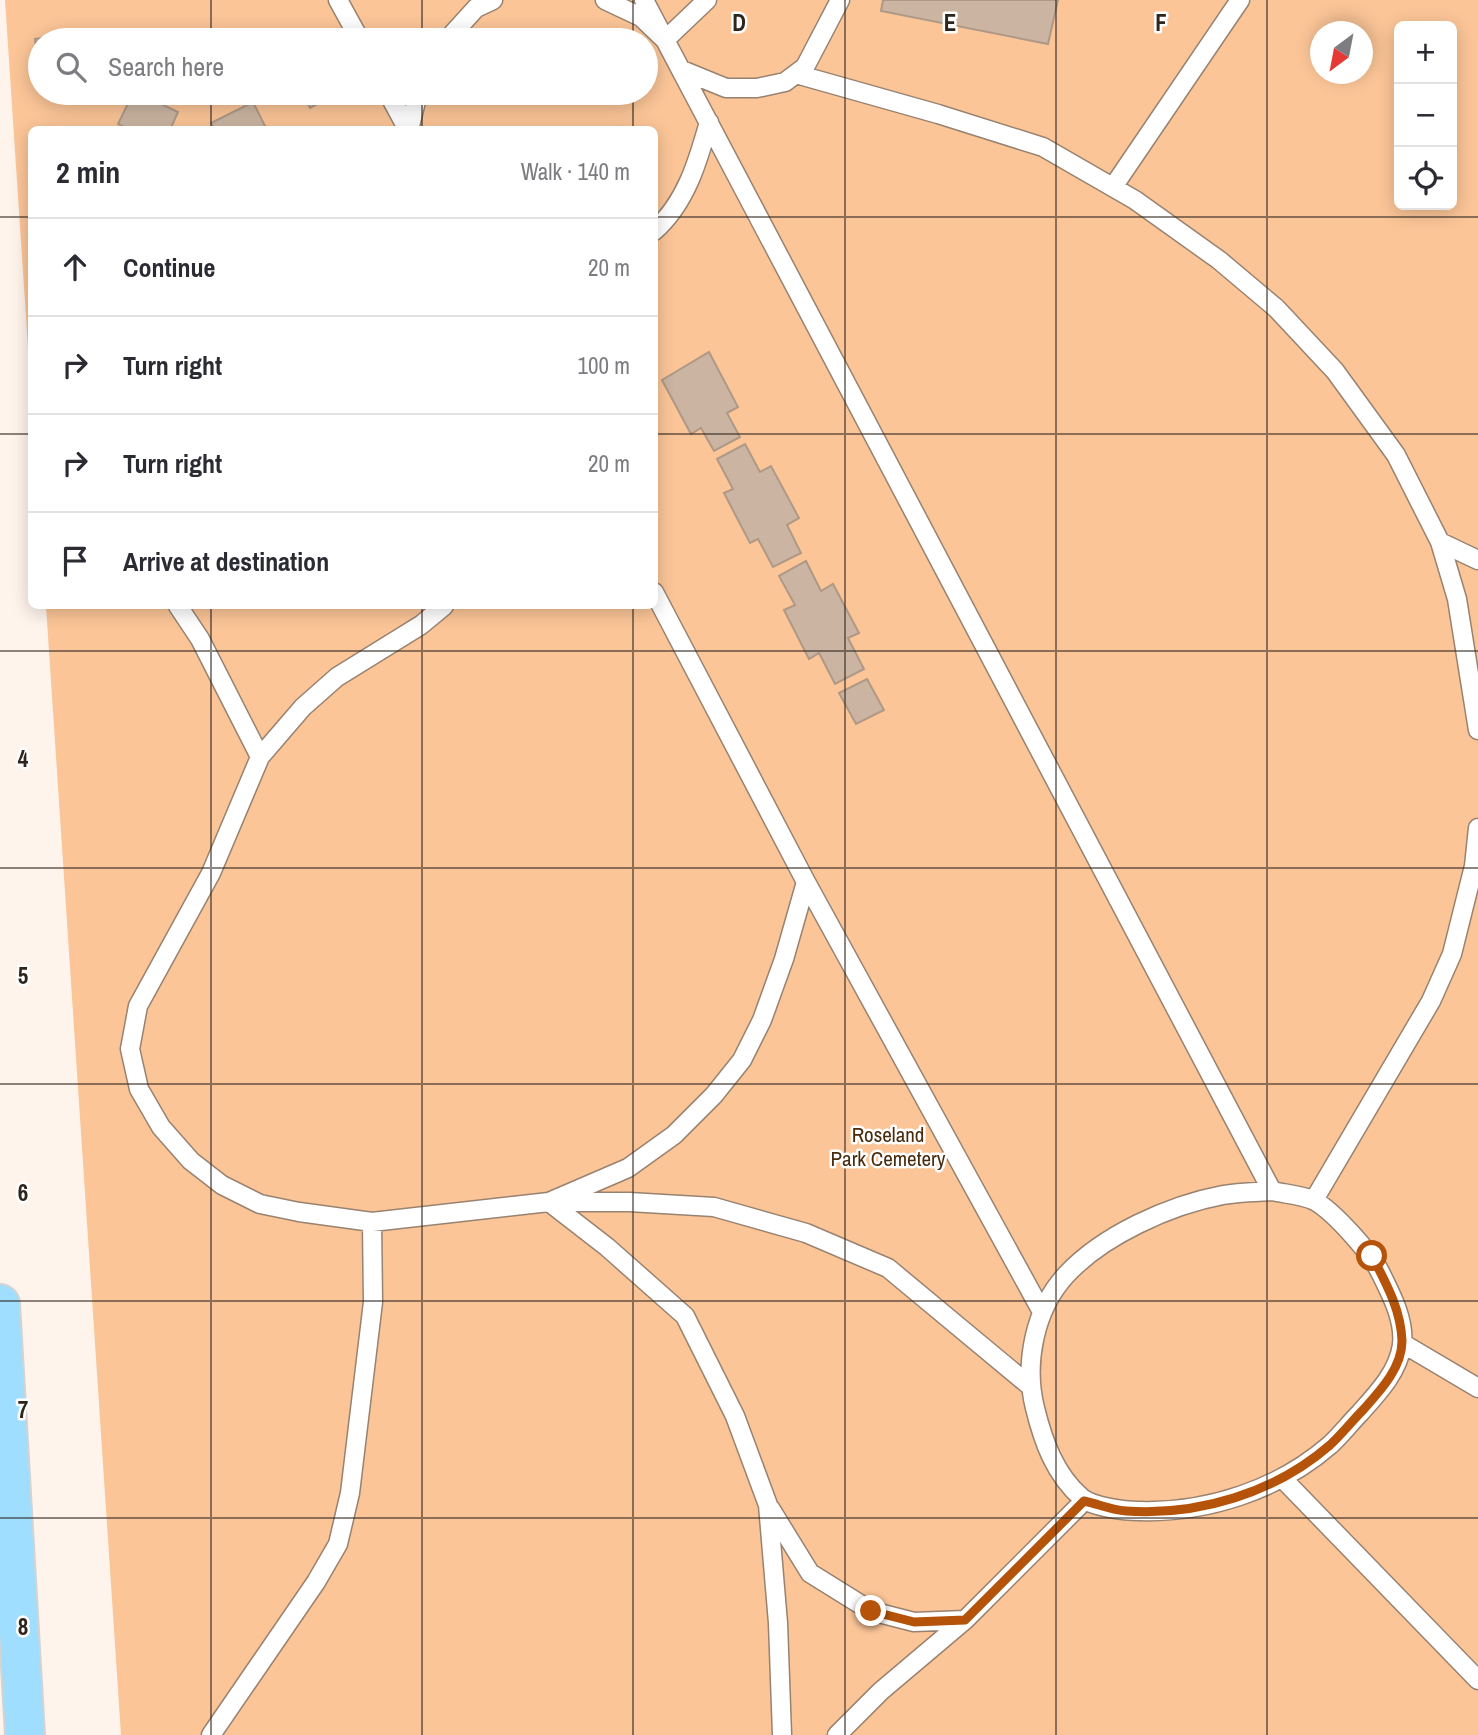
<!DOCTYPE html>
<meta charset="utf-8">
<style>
:root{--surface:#fff;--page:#f7f7f7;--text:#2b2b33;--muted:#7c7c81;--line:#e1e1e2}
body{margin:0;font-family:"Archivo Narrow",sans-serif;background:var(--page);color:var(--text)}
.controls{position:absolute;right:21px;top:21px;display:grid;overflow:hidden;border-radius:10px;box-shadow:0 4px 18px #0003}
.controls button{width:63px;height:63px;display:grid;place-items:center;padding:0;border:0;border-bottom:2px solid var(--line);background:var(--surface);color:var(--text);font:35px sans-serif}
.compass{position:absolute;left:1310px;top:21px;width:63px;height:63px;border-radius:50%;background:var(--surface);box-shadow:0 4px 18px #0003;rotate:212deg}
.stop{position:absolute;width:21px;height:21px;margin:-16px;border:5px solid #b45309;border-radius:50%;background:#fff}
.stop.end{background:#b45309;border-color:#fff;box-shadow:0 2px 7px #0008}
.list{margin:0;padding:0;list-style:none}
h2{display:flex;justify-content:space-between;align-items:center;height:91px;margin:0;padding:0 28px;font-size:30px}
h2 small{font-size:23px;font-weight:400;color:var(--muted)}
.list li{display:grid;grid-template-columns:46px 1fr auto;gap:21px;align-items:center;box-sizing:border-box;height:98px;padding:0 28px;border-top:2px solid var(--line)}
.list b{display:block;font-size:26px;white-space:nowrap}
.list em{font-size:23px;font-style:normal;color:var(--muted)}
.icon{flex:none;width:38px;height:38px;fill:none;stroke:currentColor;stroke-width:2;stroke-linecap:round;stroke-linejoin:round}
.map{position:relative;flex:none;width:1478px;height:1735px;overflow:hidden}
.search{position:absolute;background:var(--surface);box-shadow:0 4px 18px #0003;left:28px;top:28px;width:630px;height:77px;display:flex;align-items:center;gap:18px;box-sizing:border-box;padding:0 24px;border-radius:38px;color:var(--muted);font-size:26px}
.panel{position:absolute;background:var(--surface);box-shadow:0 4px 18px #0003;left:28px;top:126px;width:630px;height:483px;border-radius:10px}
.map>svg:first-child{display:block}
.green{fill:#fbc597;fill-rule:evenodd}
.building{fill:#cbb4a1;stroke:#af9986;stroke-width:2}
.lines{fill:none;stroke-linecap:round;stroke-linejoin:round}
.service-casing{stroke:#988270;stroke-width:21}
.primary-casing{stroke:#d5d3d2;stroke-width:42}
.service{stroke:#fff;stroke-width:18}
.primary{stroke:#a0deff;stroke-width:38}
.route{stroke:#b45309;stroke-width:9}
.grid{fill:none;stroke:#2e251d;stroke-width:2;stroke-opacity:0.55}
.labels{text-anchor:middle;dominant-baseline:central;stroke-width:5;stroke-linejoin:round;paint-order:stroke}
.park-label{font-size:21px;fill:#482a0d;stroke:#fff}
.grid-label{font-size:23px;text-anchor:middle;font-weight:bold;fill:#2e251d;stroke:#fff;stroke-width:5;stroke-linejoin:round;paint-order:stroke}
</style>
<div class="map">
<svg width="1478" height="1735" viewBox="0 0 1478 1735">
<rect width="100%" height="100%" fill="#fef4ec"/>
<!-- green -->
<path class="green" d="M5,0h1473v1735h-1357l-75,-1129h608v-476h-622l-1,263zM1399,26h53v179h-53zM1320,32h42v42h-42zM40,40h606v53h-606z"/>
<!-- building -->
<path class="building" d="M883,0h175l-10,44 -167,-33z
M83,34l1,6h-44v48l-5,-49z
M133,93h5l40,19 -8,18h-40l-12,-6z
M302,93h36l-28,15z
M253,102l14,28h-52l-4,-7z
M709,352l29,55 -11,6 13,24 -26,14 -13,-23 -10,6 -29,-54z
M745,444l15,28 11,-6 28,52 -12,7 14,28 -28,14 -15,-28 -8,4 -26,-50 9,-4 -16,-30z
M806,561l15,30 12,-7 26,49 -11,5 16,31 -29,15 -16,-31 -10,6 -25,-49 11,-5 -16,-29z
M867,679l17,31 -28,14 -17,-31z"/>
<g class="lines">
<!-- service casing -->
<g class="service-casing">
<path id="service" d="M338,0l22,40
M605,0l36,17 24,23 42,-40
M644,0l628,1191
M447,40l29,-32 17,-8
M682,70l44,18h31l28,-6 20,-15 35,-67
M796,74l142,40 105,33 92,53 84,60 57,48 59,63 61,84 44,87 17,57 21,131
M388,93l20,37
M409,130l9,-37
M1113,187l127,-187
M654,231c32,-28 44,-70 55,-109
M1440,542l38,18
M654,592l152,290 236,430
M178,606l22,33 60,118
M444,606l-23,19 -84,52 -34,30 -43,50 -49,116 -73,133 -8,43 9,40 22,38 30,34 31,24 38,19 39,8 73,10 177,-20h80l85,5 92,26 82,35 142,118
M1272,1191c13,3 31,4 43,10 19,11 55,51 65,71 11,22 25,48 22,73 -4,27 -24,48 -42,68 -10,10 -19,22 -30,32 -52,45 -123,68 -191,66 -14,0 -46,-4 -57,-13 -27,-23 -39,-57 -47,-90 -11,-44 -1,-98 31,-133 37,-40 104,-70 157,-80 16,-3 33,-3 49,-4z
M1314,1200l117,-199 21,-47 22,-88 4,-38
M1402,1343l76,45
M1282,1478l196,202
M770,1508l40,65 61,38 43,11 51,-2
M211,1735l105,-153 22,-38 12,-51 23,-191 -1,-80
M782,1735l-4,-112 -10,-118 -33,-89 -50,-100 -78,-69 -58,-45 79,-34 46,-33 40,-40 28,-35 20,-40 22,-61 22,-77
M837,1735l44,-44 84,-71 119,-119"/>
</g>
<!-- primary casing -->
<g class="primary-casing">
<path id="primary" d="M0,1304l25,431"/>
</g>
<!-- service -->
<use href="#service" class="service"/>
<!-- primary -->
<use href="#primary" class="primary"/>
</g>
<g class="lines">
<!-- route -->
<path class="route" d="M871,1611l43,11 51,-2 119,-119c14,3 28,9 42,10 72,5 149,-18 204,-66 12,-11 22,-24 33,-35 17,-19 39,-42 39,-69 -1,-31 -16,-58 -30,-85"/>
</g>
<!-- grid -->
<path class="grid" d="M211,0v40M422,0v40M633,0v40M845,0v1735M1056,0v1735M1267,0v1735M211,93v37M422,93v37M633,93v37M0,217h32M654,217h824M0,434h32M654,434h824M211,606v1129M422,606v1129M633,606v1129M0,651h1478M0,868h1478M0,1084h1478M0,1301h1478M0,1518h1478"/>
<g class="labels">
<!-- park labels -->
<g class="park-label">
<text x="888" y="1134">Roseland<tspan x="888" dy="24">Park Cemetery</tspan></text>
</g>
</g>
<g class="grid-label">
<text x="739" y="31">D</text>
<text x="950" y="31">E</text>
<text x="1161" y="31">F</text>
<text x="23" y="767">4</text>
<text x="23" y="984">5</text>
<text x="23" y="1201">6</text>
<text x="23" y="1418">7</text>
<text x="23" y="1635">8</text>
</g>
</svg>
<div class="controls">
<button>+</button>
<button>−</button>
<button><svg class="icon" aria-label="locate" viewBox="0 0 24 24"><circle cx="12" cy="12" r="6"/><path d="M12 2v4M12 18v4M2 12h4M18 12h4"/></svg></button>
</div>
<svg class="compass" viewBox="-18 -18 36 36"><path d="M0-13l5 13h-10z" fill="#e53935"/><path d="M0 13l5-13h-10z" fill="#7c7c81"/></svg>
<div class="stop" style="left:1372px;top:1256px"></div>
<div class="stop end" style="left:871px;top:1611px"></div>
<div class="search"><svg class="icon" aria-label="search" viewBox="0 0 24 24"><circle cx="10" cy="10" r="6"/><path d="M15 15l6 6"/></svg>Search here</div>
<section class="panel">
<h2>2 min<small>Walk · 140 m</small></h2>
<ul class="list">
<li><svg class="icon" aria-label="ahead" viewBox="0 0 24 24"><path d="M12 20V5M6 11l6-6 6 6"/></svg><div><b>Continue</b></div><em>20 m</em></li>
<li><svg class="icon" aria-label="right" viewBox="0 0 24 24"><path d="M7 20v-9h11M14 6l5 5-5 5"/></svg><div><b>Turn right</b></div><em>100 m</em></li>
<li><svg class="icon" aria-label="right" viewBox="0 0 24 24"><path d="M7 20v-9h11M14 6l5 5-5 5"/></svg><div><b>Turn right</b></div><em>20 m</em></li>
<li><svg class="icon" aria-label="arrive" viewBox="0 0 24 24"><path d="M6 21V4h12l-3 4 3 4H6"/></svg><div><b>Arrive at destination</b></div></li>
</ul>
</section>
</div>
